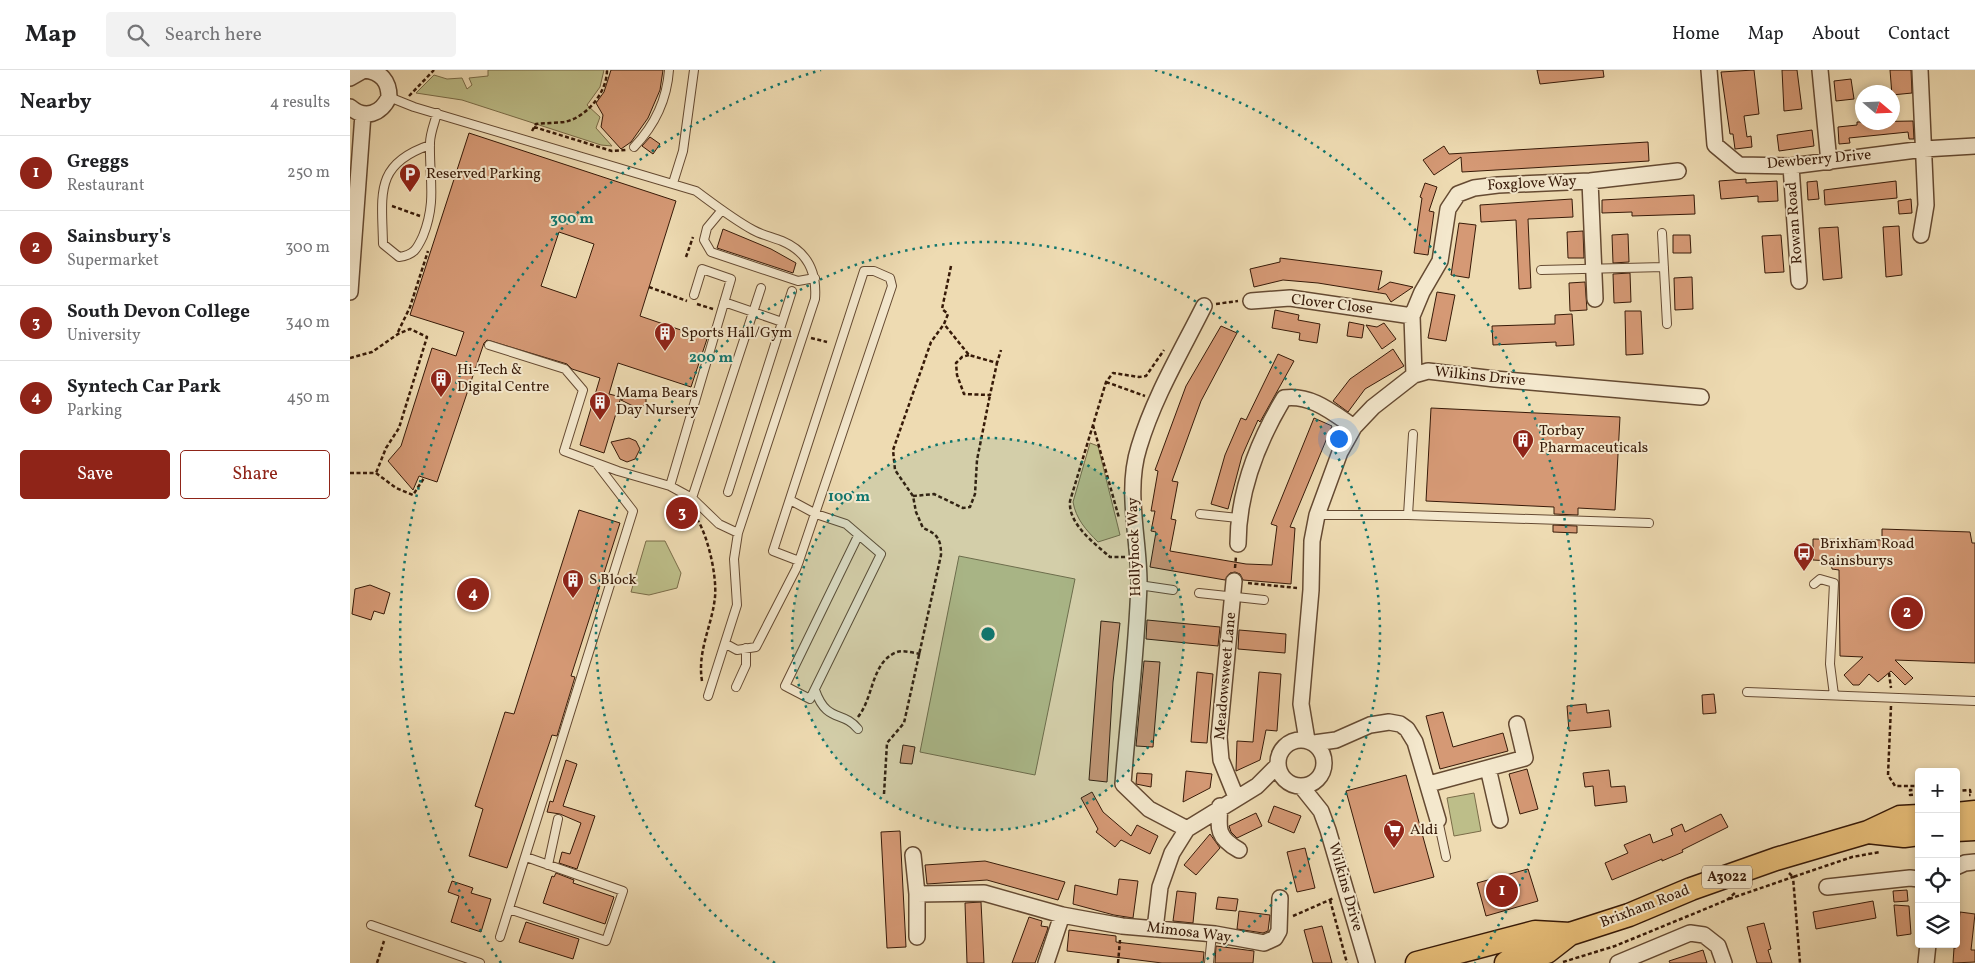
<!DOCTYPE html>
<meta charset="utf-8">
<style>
:root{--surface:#fff;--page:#f2f2f2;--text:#202124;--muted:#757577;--line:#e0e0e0;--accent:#8f2418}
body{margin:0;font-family:Vollkorn,serif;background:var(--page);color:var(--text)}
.controls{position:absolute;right:15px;bottom:15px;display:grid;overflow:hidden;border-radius:5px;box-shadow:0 2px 8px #0003}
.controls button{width:45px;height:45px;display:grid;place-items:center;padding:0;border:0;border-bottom:1px solid var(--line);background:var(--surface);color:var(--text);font:25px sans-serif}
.compass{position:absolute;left:1505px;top:15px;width:45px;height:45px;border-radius:50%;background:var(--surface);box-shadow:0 2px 8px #0003;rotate:109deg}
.you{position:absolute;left:988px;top:368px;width:18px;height:18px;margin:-12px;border:4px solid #fff;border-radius:50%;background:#1a73e8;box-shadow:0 0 0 8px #1a73e833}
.badge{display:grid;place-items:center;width:32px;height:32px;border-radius:50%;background:var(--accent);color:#fff;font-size:16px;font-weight:700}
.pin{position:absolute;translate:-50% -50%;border:2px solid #fff;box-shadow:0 1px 5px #0006}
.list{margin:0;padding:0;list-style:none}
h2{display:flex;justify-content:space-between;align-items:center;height:65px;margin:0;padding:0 20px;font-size:21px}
h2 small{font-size:16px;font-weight:400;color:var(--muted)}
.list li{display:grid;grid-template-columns:32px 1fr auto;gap:15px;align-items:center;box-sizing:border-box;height:75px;padding:0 20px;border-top:1px solid var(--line)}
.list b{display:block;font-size:19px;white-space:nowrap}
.list p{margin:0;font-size:16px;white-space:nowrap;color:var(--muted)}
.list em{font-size:16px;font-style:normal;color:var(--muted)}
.actions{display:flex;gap:10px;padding:15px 20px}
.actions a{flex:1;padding:11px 0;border:1px solid var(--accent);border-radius:5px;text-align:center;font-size:18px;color:var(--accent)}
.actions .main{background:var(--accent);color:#fff}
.icon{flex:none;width:28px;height:28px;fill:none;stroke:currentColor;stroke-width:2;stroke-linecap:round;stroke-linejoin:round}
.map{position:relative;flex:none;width:1625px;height:893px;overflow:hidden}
header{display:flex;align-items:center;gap:30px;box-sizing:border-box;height:70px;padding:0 25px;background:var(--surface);border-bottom:1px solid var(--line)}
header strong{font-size:24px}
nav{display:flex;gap:28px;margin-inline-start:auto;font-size:18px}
.search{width:350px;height:45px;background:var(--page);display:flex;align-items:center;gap:12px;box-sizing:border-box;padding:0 18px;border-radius:5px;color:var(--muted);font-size:19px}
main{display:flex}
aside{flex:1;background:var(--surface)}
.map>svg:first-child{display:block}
.green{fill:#bdbe89;stroke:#7a6c48}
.building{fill:#d59975;stroke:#371a08;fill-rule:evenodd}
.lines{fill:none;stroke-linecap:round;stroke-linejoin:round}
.service-casing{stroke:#654a32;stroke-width:10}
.minor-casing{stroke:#654a32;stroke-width:18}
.primary-casing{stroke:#371a08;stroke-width:25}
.path{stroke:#371a08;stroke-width:2.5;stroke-dasharray:4 2.5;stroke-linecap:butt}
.service{stroke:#f4e8cd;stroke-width:8}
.minor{stroke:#f4e8cd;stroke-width:15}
.primary{stroke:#e7be79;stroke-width:22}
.ring{fill:none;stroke:#0f766e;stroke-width:2.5;stroke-dasharray:2.5 5}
.labels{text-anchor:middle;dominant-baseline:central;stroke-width:4;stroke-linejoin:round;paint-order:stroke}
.shield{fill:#f4e8cd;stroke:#705843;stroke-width:1}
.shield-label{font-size:14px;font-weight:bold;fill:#371a08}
.street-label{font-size:15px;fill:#371a08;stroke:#f4e8cd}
.poi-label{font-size:15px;fill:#371a08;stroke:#f4e8cd;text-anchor:start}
.centre{fill:#0f766e;stroke:#f4e8cd;stroke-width:2.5}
.ring-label{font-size:15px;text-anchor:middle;font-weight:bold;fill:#0f766e;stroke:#f4e8cd;stroke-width:4;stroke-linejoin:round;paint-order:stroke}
</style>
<header>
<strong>Map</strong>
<div class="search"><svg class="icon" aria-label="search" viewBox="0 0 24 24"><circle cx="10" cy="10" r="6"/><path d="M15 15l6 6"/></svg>Search here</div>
<nav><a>Home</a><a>Map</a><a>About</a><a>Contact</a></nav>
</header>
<main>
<aside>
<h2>Nearby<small>4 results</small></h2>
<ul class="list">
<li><span class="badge">1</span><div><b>Greggs</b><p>Restaurant</p></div><em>250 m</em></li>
<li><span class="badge">2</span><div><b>Sainsbury's</b><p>Supermarket</p></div><em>300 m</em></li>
<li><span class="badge">3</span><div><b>South Devon College</b><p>University</p></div><em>340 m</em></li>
<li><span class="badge">4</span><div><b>Syntech Car Park</b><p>Parking</p></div><em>450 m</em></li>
</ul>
<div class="actions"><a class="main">Save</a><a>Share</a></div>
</aside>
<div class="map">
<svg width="1625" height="893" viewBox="0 0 1625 893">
<rect width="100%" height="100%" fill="#eedbb2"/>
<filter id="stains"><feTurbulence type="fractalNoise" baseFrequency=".004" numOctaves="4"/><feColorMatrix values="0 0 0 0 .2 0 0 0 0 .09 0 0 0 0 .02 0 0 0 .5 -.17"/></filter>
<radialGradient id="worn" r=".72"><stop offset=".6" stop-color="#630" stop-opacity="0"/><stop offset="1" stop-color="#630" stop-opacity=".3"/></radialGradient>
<!-- green -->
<path class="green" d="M138,0h116l-4,17 -13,18 13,12 -4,11 16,18 -11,-1 -139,-45 -46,-7 18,-18 13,4 15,-1 5,11 5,-4 -3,-7 19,-2z
M740,373l8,3 22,89 -22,7c-12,-12 -22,-23 -25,-40z
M296,471h19l16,32 -4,15 -28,7 -18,-3z
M609,486l116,23 -40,196 -115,-23z
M1124,723l7,38 -27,5 -7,-38z"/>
<!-- building -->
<path class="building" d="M261,0h52l-3,20 -12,28 -17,24 -10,7 -20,-22 2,-12 -7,-12 8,-11z
M1187,0h66l1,7 -64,7z
M1404,0l5,44 -15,2 3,21 4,-1 1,11 -17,2 -2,-15h-3l-9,-62z
M1432,0h15l5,39 -18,2z
M1540,0h21l1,23 -20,2z
M1501,9l3,20 -18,2 -2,-20z
M1563,51l1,18h-5l-1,-7 -59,6 1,5 -11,1 -1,-17 19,-2v-3z
M1462,60l2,16 -35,5 -2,-16z
M119,63l207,68 -36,115 67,23 -16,48 -73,-24 -9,31 12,3 -17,56 -24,-8 20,-67 -28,-9 -5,-5 -80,-24 -3,3 -47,139 -18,-6 -6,14 -25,-29 13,-15 31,-98 24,8 8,-24 -54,-17zM209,162l35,12 -18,54 -35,-12z
M300,67l10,7 -7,10 -11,-8z
M1298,72l1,19 -187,11 -1,-15 -27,18 -11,-15 21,-14 5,8z
M1396,109v4l31,-2 1,20 -20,1v-6l-37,3 -2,-18z
M1467,111l2,18 -11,1 -1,-18z
M1546,111l1,17 -72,7 -1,-15z
M1075,113l12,4 -8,24 5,1 -6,43 -14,-2 8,-55 -2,-1z
M1344,125l1,19 -63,2v-4l-30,1v-13z
M1222,129l1,18 -45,2 3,69 -12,1 -3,-69 -35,2 -1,-17z
M1561,129l1,14 -13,1 -1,-13z
M1109,153l17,2 -7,53 -18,-3z
M1549,156l3,49 -16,2 -3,-50z
M1488,157l4,51 -19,2 -4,-52z
M373,159l48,20 25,14 -3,10 -76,-25z
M1233,161l1,27h-16l-1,-26z
M1278,164l1,28 -16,1 -1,-28z
M1323,165h17l1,18h-18z
M1431,165l3,37 -19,1 -3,-37z
M930,188l102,13 -4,19 12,-8 23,5 -22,15 -5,-8 -68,-11 -35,-3 -29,7 -4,-18 30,-7z
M1280,203l1,29 -17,1 -1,-29z
M1342,207l1,32 -18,1 -1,-32z
M1235,212l2,28 -17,1 -1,-28z
M1087,222l18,3 -9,46 -18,-3z
M925,240l24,5 -1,5 22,4 -3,19 -18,-3 1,-7 -28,-5z
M1275,241h16l2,43 -17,1z
M1222,244l2,31 -18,1v-4l-63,3 -1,-19 63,-2v-9z
M999,252l15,3 -2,13 -15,-2z
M1034,253l12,16 -14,10 -16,-24 11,2z
M871,256l16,7 -36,68 -29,80 6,1 -7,37 5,1 -6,31 76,13 26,1 5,-39 -6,-2 43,-106 18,8 -42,101 5,1 -4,56 -48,-4 -3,-6 -5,-2 -5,1 -5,7 -75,-13 6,-35 -5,-1 4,-20h-4l7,-40 -3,-1 31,-84z
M1043,279l11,17 -39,23 -17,23 -15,-11 17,-22z
M928,284l16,7 -34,61 -2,-2 -9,20 -7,16 -14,53 -17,-5 14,-49 16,-37 5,2z
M287,321l6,1 3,6v6l-7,5 -18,-9z
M1081,338l189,9 -5,93 -37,-2v7l-24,-1v-7l-128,-6z
M279,368l7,3 4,8 -5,10 -8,3 -7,-3 -9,-17z
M229,440l41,13 -49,153 4,1 -18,59 -5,-1 -45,133 -38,-12 14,-47 -8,-3 30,-94 9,2z
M1203,455l24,1v7l-24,-1z
M1532,459l88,3 2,11h3v120l-80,-3 18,18 -8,7 -14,-14 -13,11 -9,-8 -10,11h-6l-9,-10 19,-18 -23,-1 -1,-86 -7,-1 -1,-8 -18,-1v-21l69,1z
M20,515l20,8 -6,21 -10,-3 -3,9 -19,-6 3,-25z
M797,550l73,7 -2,19 -72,-7z
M751,551l19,2 -7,59 -6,100 -18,-2z
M889,560l47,4 -1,19 -47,-4z
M794,591l16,1 -7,85 -17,-1z
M847,602l16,2 -6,69 -16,-1z
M909,602l22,2 -4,57 -11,-1 -6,30 -24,11 1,-30 16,1z
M1364,624l2,19 -13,1 -1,-19z
M1236,634l1,9 22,-3 2,17 -42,4 -2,-25z
M1093,642l10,35 50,-14 5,18 -68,18 -14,-53z
M553,675l12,2 -3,17 -12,-1z
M216,690l11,4 -14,42 32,10 -18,53 -18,-6 3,-11 8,2 11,-31 -21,-9 -13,-2 3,-11 3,1z
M1177,699l11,40 -18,5 -11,-40z
M1259,700l2,17 14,-1 2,16 -32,4 -2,-20 -8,1 -2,-14z
M836,701l26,3 -2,14 -27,14z
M787,703l15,1 -1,13 -15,-3z
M1056,705l28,102 -60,16 -28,-102z
M742,722l11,20 28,24 6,-11 21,11 -8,18 -29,-14 -6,7 -19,-15 2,-3 -17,-31z
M924,736l27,10 -7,17 -26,-11z
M906,743l6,13 -25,12 -6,-6 -2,-6z
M1371,744l7,13 -46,23 1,2 -21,9v-2l-50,21 -7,-17 23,-10 -4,-8 26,-11 3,9 20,-8 -2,-6 11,-5 3,8z
M550,761l6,116 -19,1 -6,-116z
M860,764l10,14 -24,27 -12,-10z
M955,778l10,40 -18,4 -10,-40z
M635,791l80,21 -7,18 -71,-20 -60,4 -2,-19z
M1178,799l10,32 -52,15 -9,-33z
M206,803l18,7 -1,3 41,14 -9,27 -62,-21 9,-27 2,1z
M769,809l19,2 -5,37 -19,-3 -41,-11 2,-19 42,10z
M102,811l21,7 -2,5 20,6 -10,33 -30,-10 8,-26 -11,-4z
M1557,820l1,11 -14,1 -1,-11z
M827,821l19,2 -3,30 -20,-2z
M868,827l20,2 -2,12 -20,-2z
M1523,831l3,17 -60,11 -3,-17z
M631,832l3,61h-17l-2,-60z
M1544,835l15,1 2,28 -14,2z
M889,841l31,4 -2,16 -5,2 -26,-4z
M1610,842l15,2 -4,36h4v12l-22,1 1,-15h2v-25h3z
M679,847l13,4 -1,5 7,1 -1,4 -12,32h-23z
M176,852l53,17 -6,20 -54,-17z
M1414,853l7,26 -3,1 4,13h-15l-10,-36z
M972,856l10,37h-19l-9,-33z
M719,860l47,6v6l88,10 -1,11h-41l-95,-12z
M866,876l38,5 -1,12h-38z
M1353,880l4,13h-37l-1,-2z"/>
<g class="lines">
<!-- service casing -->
<g class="service-casing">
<path id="service" d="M39,27l25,10 282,84c19,14 37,28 57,39 9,5 19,7 29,11 26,11 35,32 33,58l-77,234 -4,26 3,46 -29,91
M80,75c-56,19 -48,49 -47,99l16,13c15,-2 18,-8 24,-21 14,-35 6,-58 7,-93 0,-10 5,-21 7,-30
M284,77c20,-21 33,-48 35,-77
M323,113l10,-32 11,-81
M372,140l-15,18 -3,12 7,12 87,29 17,-3
M1312,163l5,91
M1191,200l123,-3
M374,232l58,20
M139,275l76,24 18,21 -19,61 54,20 52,15 22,12 27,26 19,9
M320,416l61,-207 -29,-10 -8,26
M378,422l64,-201
M342,428l69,-210
M440,430l26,14 30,10 35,30 -71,145 -25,-13 73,-150
M850,444l38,4
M967,445h91l241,8
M1058,445l5,-81
M1464,514l6,-5 14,4 -4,81 4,31
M789,515l34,5
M849,523l65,7
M376,574l11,6 19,-3 40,-78 3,-8 -26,-10 91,-280h10l16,7 2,8 -93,275
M386,617l10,-22v-17
M465,620c12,34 28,20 43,39
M1397,622l228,9
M1088,750l8,37
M198,795l10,-46
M159,839l97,32 17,-50 -97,-34
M21,855l109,38
M150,867l133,-426 -37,-48
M859,893l3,-29"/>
</g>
<!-- minor casing -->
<g class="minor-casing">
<path id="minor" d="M1359,0l6,75 24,20 52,1 133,-17 51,-3
M1470,0l9,92
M1570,0l6,135 -5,30
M0,8l14,-8
M0,37c15,13 31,7 39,-10 0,-16 -8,-25 -24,-27
M1441,96l8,115
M1240,111l5,118
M0,222l13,-178
M901,231l39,-3 122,18
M1064,305l-2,-59 10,-24 18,-31 8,-52 10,-15 16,-6 24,-3 92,-4 88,-10
M888,474c0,-53 19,-101 46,-146 27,-4 49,15 70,29
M884,511l-15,156 2,23 15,37
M928 693a23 23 0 1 1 46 0a23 23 0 1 1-46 0Z
M957,670l-6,-36 10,-114 1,-49 5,-26 23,-63 14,-25 19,-20 41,-32 14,-4 67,8 206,18
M964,673l22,-3 34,-15 19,-3 11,2 7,5 8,13 23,78
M1138,698l12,52
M1079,714l96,-26 -8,-34
M951,716l20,25 7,19 39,133
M870,736c-2,23 -3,32 19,44
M837,759l-38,-20 -26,-25c5,-66 14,-135 16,-201 0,-45 -14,-92 0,-136 15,-50 42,-95 65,-141
M563,785l4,39v43
M1606,797l9,-4 10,-1
M1477,817l83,-9 9,1
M567,824l67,-1 78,22 60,11 93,8 49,9 11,-5 4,-7 1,-33
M805,859l5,-42 12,-34 15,-24 70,-43 20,-20
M696,893l16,-48
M1268,893l72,-30 14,2 14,11 6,17
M1576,893l2,-19"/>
</g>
<!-- primary casing -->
<g class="primary-casing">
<path id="primary" d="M1606,744l19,-2
M1606,760l19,-1
M1518,762l36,4 15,-2
M1067,893l118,-31 35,2 59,-19 62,-26 85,-30 92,-27 32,-15 19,-1
M1156,893l4,-3 37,-8 23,-18"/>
</g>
<!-- path -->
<path class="path" d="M59,26l25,-26
M184,57l78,24 14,-1
M182,61l4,-7c9,-1 19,-1 28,-2 22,-4 43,-29 43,-52
M42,136l28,10
M336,187l7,-20
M601,196l-9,43 6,5 -4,10 25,31 28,8 4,-13
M299,217l38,14
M347,234l16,5
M866,234l22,-3
M48,262l12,-25 18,-56
M461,268l16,4
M619,285l-7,2 -6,6 1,12 7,19 26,1 7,-32
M0,288l22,-6 26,-18 12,-5 17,8 -28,91 -13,20 -10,25
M756,312l39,14
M743,355l26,93
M0,403h26l20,15 17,7 11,-17
M563,426l-18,-26 -2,-20 38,-108 13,-18
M347,449c11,17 20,57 18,78 -3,29 -18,54 -13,84
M775,487h-15c-16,-14 -42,-33 -40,-56l36,-119 7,-9 26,4 7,-1 18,-26
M885,498l1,-12
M898,513l49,5
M1539,603l2,15
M1541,636l-3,69 7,11h24
M508,647c16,-20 13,-55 39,-65 6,-2 17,1 24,2
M1569,720h-9v5l9,-1
M1606,721l14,-1 1,5h-2
M534,724l3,-51 17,-20 37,-168c0,-15 -3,-21 -18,-27l-7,-16 -3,-16 21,-2 29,14 7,-1 5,-13 2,-34 13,-65
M1439,803l4,4 59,-20 28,-5
M1379,829l64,-22 7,86
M980,830l17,63
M943,846l41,-18
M1213,892l52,-16 112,-46 9,-8
M27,893l7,-22
M768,893l2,-23"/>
<!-- service -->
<use href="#service" class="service"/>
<!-- minor -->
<use href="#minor" class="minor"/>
<!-- primary -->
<use href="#primary" class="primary"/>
</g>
<!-- distance rings -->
<circle cx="638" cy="564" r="196" fill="#0f766e" fill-opacity=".12"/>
<g class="ring">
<circle cx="638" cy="564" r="196"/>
<path d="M425 893A392 392 0 1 1 851 893"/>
<path d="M151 893A588 588 0 0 1 471 0M805 0A588 588 0 0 1 1125 893"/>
</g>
<!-- icons -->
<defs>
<g id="parking-pin" transform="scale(1.125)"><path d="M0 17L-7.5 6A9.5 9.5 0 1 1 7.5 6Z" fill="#8f2418" stroke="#f4e8cd"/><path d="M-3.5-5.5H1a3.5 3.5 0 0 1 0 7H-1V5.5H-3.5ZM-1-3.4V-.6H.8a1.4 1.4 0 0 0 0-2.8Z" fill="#fff"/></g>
<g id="building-pin" transform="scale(1.125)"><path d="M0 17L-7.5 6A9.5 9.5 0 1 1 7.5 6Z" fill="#8f2418" stroke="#f4e8cd"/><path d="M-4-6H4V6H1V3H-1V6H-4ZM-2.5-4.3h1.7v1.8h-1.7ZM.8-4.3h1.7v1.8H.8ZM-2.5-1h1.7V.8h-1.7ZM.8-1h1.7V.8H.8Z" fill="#fff"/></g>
<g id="bus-pin" transform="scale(1.125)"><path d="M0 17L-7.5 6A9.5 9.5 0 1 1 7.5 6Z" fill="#8f2418" stroke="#f4e8cd"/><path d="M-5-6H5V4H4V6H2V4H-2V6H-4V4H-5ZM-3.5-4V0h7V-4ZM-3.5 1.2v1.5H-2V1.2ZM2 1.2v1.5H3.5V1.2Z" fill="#fff"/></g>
<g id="supermarket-pin" transform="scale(1.125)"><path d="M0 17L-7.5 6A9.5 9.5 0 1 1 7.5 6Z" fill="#8f2418" stroke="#f4e8cd"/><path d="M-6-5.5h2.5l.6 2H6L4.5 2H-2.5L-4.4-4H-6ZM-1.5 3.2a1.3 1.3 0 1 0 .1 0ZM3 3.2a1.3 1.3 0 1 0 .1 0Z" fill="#fff"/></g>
</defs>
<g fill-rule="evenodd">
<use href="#parking-pin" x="60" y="104"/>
<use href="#building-pin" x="315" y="263"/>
<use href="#building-pin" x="91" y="309"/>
<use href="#building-pin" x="250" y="332"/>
<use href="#building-pin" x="1173" y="370"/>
<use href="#bus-pin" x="1454" y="483"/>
<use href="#building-pin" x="223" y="510"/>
<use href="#supermarket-pin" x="1044" y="760"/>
</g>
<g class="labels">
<!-- shield labels -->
<rect class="shield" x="1352" y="795.5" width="50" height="23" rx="4"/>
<g class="shield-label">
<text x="1377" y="807">A3022</text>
</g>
<!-- street labels -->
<g class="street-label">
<text transform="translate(1469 90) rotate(-5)">Dewberry Drive</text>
<text transform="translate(1182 114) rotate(-3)">Foxglove Way</text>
<text transform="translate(1445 153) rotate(-94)">Rowan Road</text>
<text transform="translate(982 235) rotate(7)">Clover Close</text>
<text transform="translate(1130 307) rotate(6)">Wilkins Drive</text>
<text transform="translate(785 477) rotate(-92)">Hollyhock Way</text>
<text transform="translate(876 606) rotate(-85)">Meadowsweet Lane</text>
<text transform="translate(995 817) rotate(74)">Wilkins Drive</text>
<text transform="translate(1295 837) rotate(-21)">Brixham Road</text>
<text transform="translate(839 863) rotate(7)">Mimosa Way</text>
</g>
<!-- poi labels -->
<g class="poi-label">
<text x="76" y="104">Reserved Parking</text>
<text x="331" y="263">Sports Hall/Gym</text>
<text x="107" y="300">Hi-Tech &amp;<tspan x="107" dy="17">Digital Centre</tspan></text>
<text x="266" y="323">Mama Bears<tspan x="266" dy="17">Day Nursery</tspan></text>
<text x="1189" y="361">Torbay<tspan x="1189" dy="17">Pharmaceuticals</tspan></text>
<text x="1470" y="474">Brixham Road<tspan x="1470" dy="17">Sainsburys</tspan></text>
<text x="239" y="510">S Block</text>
<text x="1060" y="760">Aldi</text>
</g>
</g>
<circle cx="638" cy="564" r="8" class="centre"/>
<g class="ring-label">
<text x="222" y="153">300 m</text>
<text x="361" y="292">200 m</text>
<text x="499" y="431">100 m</text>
</g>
<rect width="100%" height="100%" filter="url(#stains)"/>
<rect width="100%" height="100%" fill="url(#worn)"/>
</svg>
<div class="controls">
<button>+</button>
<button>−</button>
<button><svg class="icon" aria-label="locate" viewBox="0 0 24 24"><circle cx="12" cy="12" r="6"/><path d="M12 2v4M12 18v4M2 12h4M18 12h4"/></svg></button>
<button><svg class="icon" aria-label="layers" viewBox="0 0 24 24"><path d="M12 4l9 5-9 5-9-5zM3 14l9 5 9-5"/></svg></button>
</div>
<svg class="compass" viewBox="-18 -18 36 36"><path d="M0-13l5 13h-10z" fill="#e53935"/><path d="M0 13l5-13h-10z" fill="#757577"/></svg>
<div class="you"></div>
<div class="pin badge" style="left:1152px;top:821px">1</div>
<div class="pin badge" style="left:1557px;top:543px">2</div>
<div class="pin badge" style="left:332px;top:443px">3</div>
<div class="pin badge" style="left:123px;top:524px">4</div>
</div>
</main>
